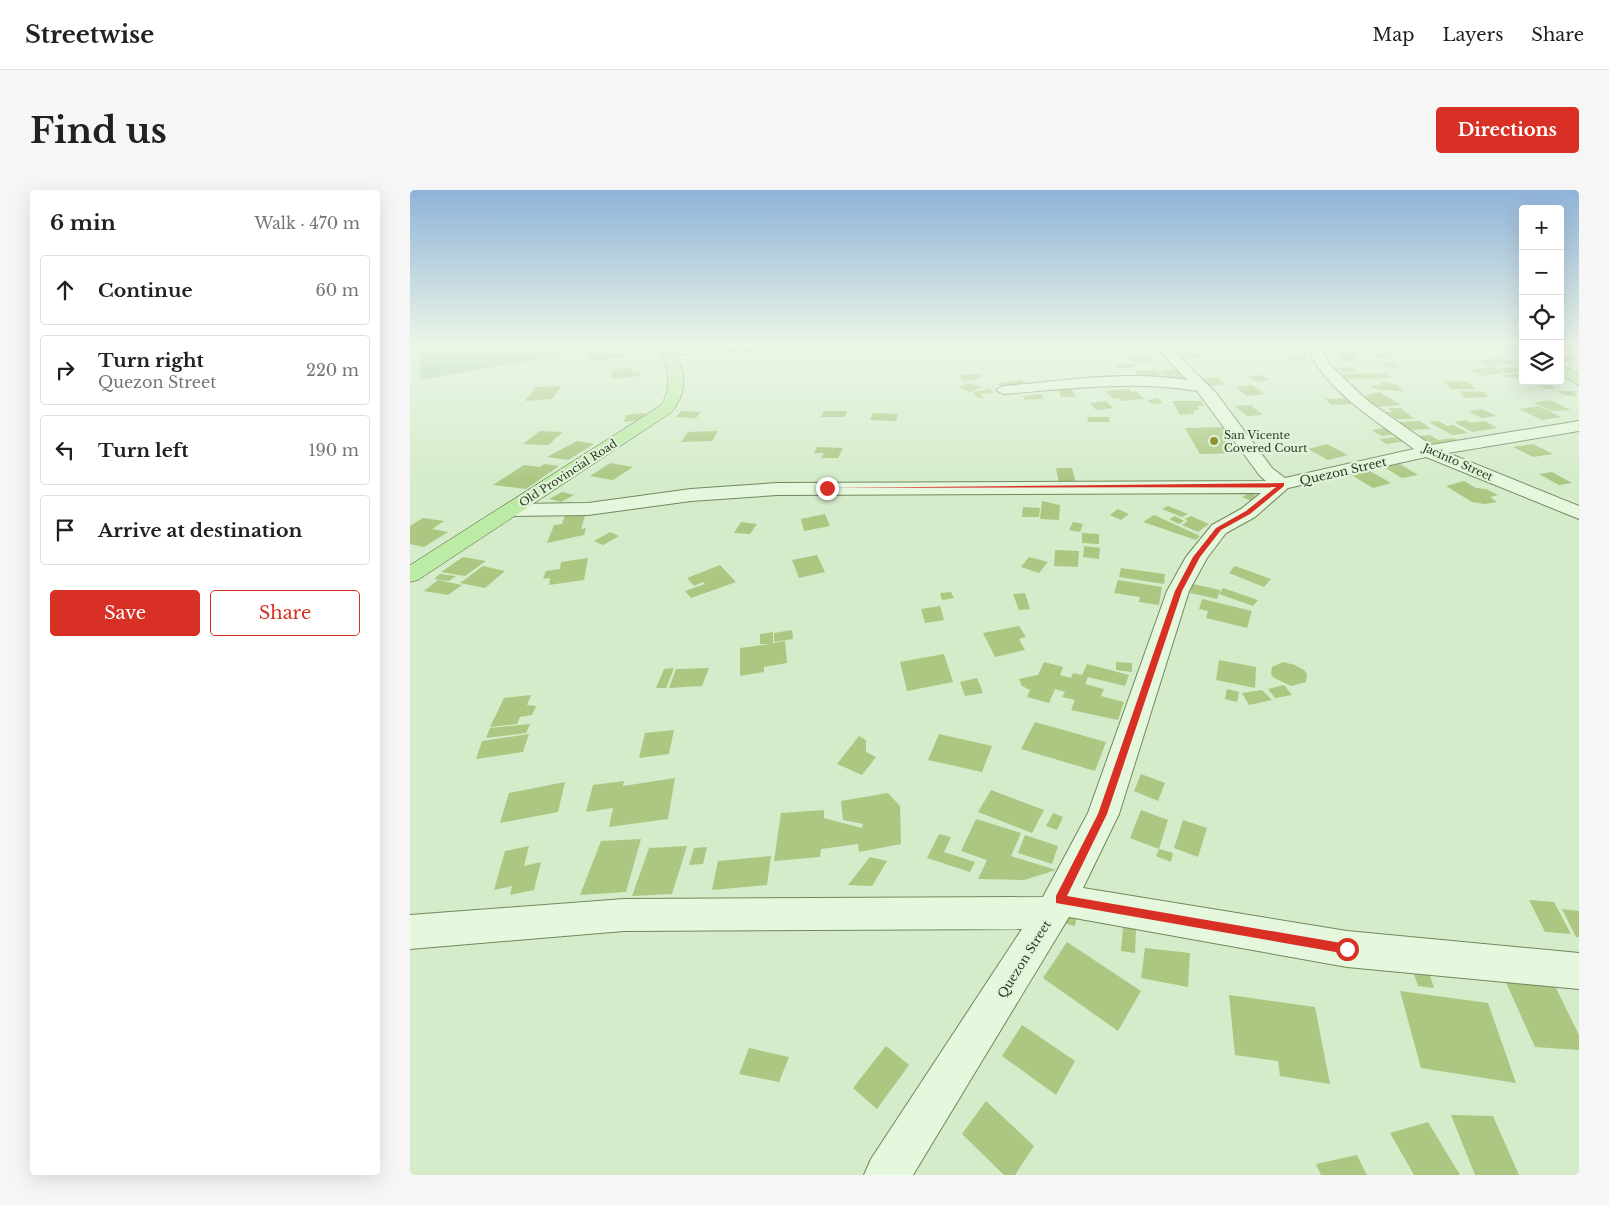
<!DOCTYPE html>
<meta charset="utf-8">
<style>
:root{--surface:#fff;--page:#f6f6f6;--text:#202124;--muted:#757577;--line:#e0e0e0;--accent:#d93025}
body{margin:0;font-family:"Libre Baskerville",serif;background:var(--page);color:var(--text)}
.controls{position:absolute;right:15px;top:15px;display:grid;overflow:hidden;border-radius:5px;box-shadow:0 5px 20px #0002}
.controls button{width:45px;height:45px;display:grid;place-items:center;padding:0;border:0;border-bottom:1px solid var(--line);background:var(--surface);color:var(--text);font:25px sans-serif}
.stop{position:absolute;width:15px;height:15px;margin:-11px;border:4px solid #d93025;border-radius:50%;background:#fff}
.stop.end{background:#d93025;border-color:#fff;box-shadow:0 1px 5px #0008}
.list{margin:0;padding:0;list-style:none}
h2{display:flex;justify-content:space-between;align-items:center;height:65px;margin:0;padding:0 20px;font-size:21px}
h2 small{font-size:16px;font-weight:400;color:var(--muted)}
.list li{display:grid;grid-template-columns:32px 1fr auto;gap:15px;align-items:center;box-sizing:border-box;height:70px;margin:0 10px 10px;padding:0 10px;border:1px solid var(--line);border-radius:5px}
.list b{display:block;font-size:19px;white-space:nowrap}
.list p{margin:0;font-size:16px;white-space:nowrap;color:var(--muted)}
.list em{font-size:16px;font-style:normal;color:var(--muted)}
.actions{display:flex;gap:10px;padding:15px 20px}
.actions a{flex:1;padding:11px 0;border:1px solid var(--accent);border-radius:5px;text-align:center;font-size:18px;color:var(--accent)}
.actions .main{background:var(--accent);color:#fff}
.icon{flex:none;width:28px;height:28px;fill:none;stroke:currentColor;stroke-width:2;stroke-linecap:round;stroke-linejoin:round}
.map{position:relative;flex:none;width:1169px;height:985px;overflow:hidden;border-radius:5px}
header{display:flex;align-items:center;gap:30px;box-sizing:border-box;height:70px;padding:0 25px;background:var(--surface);border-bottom:1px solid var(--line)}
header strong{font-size:24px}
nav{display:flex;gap:28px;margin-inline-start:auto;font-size:18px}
.intro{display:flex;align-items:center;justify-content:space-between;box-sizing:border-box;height:120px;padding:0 30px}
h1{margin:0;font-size:35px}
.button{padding:12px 22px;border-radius:5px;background:var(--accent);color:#fff;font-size:18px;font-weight:700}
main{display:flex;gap:30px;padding:0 30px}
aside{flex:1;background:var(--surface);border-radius:5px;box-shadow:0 5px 20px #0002}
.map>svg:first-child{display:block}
.green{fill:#9ec9a3}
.building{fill:#abc782}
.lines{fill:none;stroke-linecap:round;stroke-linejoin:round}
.minor-casing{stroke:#72875f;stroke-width:2}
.major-casing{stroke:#465533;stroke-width:1}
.minor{fill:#e5f7dc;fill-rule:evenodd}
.major{fill:#bceba5;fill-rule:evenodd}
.route{fill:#d93025}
.poi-dot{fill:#929034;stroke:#e1f4d9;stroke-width:2}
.labels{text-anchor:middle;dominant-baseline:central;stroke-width:4.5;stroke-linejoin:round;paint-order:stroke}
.far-poi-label{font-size:11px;fill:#2e3922;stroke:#e1f4d9;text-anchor:start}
.far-street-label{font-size:11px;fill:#2e3922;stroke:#e1f4d9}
.street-label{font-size:12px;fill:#2e3922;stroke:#e1f4d9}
</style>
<header>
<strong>Streetwise</strong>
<nav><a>Map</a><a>Layers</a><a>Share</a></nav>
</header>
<div class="intro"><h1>Find us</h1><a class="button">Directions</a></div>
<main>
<aside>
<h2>6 min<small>Walk · 470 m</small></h2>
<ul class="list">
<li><svg class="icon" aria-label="ahead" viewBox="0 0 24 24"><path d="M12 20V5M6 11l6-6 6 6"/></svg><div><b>Continue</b></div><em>60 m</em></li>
<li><svg class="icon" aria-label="right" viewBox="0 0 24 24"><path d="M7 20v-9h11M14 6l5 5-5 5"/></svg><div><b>Turn right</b><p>Quezon Street</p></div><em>220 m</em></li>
<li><svg class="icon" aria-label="left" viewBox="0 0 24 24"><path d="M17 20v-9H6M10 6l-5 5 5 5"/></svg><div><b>Turn left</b></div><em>190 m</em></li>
<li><svg class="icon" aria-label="arrive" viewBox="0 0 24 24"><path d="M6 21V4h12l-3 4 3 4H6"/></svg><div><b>Arrive at destination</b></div></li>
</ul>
<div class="actions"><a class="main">Save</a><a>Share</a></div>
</aside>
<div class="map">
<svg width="1169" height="985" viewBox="0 0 1169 985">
<rect width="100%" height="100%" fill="#d4ecca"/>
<!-- green -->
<path class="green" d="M9,154h205l-204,36z"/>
<!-- building -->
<path class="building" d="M639,154h17l5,7 -3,1 1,2 -13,1z
M667,154h27l1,2 -27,1z
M869,154l6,3 -12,2 4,2 -7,1 -10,-6z
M925,159l21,2v11l-16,-2 -1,-3 -3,-1z
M199,160v5l13,-2 1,4 -34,5v-9z
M888,161l6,1 2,8 -19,-1 -1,-6h13z
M772,162l13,1 5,4 -16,2 -8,-6z
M963,163l15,2 2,4 -16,-2z
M1161,165l8,6 -19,1v-6z
M738,166l6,5 -19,2 -7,-6z
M1093,168l12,5 -26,3 -12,-5z
M973,172l13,1 3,5 -14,-1z
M723,173l3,4 -18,1 -3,-4z
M223,177v5l7,-1v5l-29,3 1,-9z
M941,177l5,4 -11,1 -11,-4z
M1083,177l12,6 -23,3 -12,-6z
M1113,177v5l-17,1 -8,-5z
M769,179l12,10 -17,2 -14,-10z
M747,180l5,5 -22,2 -5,-6z
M975,183l7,5 -45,1 -6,-5z
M571,184l2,3 -6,1 1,2 -15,1 -3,-6z
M1113,184v7h30l5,3h-9l7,5h-10l-5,-4h-13l-12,-8h-10l-3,-2z
M852,185l8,5 -13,2 -9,-5z
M807,187l9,7 -16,2 -9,-7z
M612,190l4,6 -24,2 -4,-5z
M970,191l16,3 9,8 -30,-3 -4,-4 12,1z
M1033,191l25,1 8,7h-25z
M560,193l13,4 -13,5 -12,-5z
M842,195l13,9 -18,2 -12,-9z
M152,196l-10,13 -27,2 11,-14z
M580,199l3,4 -13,1 4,4h-7l-4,-6z
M662,199l4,8h-15l-3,-7z
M718,199l4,3 4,-1 8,8 -22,2 -3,-3 -6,1 -8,-8z
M1049,201l25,1 4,5 -23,1z
M1147,201h16l5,5 -14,-1z
M970,202l21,13 -24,2 -17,-10z
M631,204l3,5 -19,1 -2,-4z
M748,208l5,5 -11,1 -5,-4z
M938,208l7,6 -23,1 -7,-6z
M1140,210l21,10 -19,1 -18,-8z
M696,211l7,7 -17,2 -6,-7z
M762,211h29l4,5h-8l2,4h-6l2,3 -15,2z
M841,215l12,10 -16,1 -12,-10z
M1129,216l22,11 -19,3 -11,-5 6,-2 -7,1 -11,-5z
M978,218h13l13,11h-18l-10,-7h7z
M1072,219l14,7 -14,2 -14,-7z
M271,221l20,1 -5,6 -20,-1z
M414,221h23l-2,6h-24z
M235,223l-2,7 -19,2 2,-7z
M463,223l25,1 -2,7 -26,-1z
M677,227h22l1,5h-22z
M1056,230l5,3 13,-2 14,7 -26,4 -18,-10z
M1010,231l11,8 -23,1 -10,-8z
M1028,231l9,5 6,-1 15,8 -16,2 -23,-13z
M818,237l17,26 -45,1 -15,-26z
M976,238l10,6 -14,2 -11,-6z
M130,241l23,1 -15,13 -25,-1z
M308,241l-6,10 -31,1 7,-10z
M1020,245l8,5 16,-2 9,5 -31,4 -12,-11z
M989,247l7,4 -20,3 -7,-5z
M167,251l17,3 -26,16 -21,-3z
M917,254l21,11 -20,5 -20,-11z
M1123,254l20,10 -20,3 -20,-10z
M407,257l26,1 -5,10h-17l3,-5h-10z
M200,273l23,4 -20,13 -23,-4z
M134,274l15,2 -33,23 -33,-4 31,-20 16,2z
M990,274l18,11 -16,3 -18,-11z
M646,278h16l4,15h-17z
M958,280l23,13 -18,5 -23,-14z
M1142,282l20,11 -13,2 -20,-11z
M1054,291l12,7 10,1 12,6 -8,2 7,5 -12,2 -13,-2 -26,-16z
M152,302l12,3 -13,7 -12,-3z
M840,303l9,4 -8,4 -9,-4z
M632,311l18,4 -1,15 -19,-1z
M758,316l20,8 -6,3 -20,-8z
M613,317l17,1 -1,9h-17z
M708,319l11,5 -8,6 -11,-5z
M176,323l-5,16 5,-1 -2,7 -37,8 7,-18 8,-1 3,-9z
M415,324l5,12 -26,5 -3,-12z
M744,325l46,21 -4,4 -53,-18z
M765,326l9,5 -5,3 -10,-5z
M781,326l18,8 -11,8 -16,-7 6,-4 -3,-2z
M13,328l21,3 -12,8 16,3 -24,15 -14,-3v-18z
M331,332l16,2 -7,10 -16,-1z
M663,332l10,2 -3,8 -11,-2z
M200,342l9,4 -16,9 -9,-4z
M672,343l17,1v10l-17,-1z
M674,356l16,2 -1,11 -16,-2z
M645,360l24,1 -1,16 -24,-1z
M407,365l8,17 -26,6 -7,-18z
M53,367l23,4 -21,15 -24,-4z
M619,367l19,5 -9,11 -18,-6z
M178,368l-4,22 -35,5 1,-7 -7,1 3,-8 14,-2 1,-7z
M310,375l16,17 -45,16 -6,-7 20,-7 -2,-2 -9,4 -7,-8z
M73,376l22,5 -20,17 -25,-5z
M825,376l36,13 -7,8 -35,-14z
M711,378l44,6 -1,10 -45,-7z
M30,384l16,2 -7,5 -15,-2z
M28,390l24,5 -14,10 -24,-4z
M708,390l44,7 -3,18 -20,-3 1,-5 -26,-4z
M783,394l27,6 -3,9 -27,-6z
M813,398l35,12 -5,6 -34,-12z
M541,402l3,6 -12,2 -2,-7z
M615,403l5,16 -11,1 -6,-16z
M792,409l50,12 -5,17 -41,-10 2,-7 -9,-2z
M530,416l4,14 -19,3 -4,-14z
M609,436l7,11 -7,2 6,11 -30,7 -12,-24z
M382,440l1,9 -19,3v-9z
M363,442v11l12,-2 2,22 -23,4v5l-24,4v-28l30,-4h-10v-10z
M534,464l9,28 -46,9 -7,-29z
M809,470l37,7 -1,21 -39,-8z
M634,472l19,5 -3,8 11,3 2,-5 9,2 5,-11 42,11 -4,11 -37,-9 -3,7 19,5 -3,7 23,6 -6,18 -47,-10 4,-10 -13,-3 3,-5 -10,-3 -6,14 -22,-6 3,-7 -8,-4 -3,-7 19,-4z
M706,472l16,1v9l-16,-2z
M873,472l12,3 9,5 3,4 -1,8 -15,4 -17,-8 -3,-4 1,-7z
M264,478l-8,20h-10l8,-19z
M299,478l-7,18 -33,2 7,-19z
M567,488l6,15 -18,3 -5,-14z
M874,495l8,10 -17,3 -7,-9z
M817,499l12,3 -2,10 -12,-3z
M852,500l10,10 -23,5 -7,-12z
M121,505l-4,10 9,1 -4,9 -12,2 -3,7 -27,3 14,-29z
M625,532l71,20 -11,29 -74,-22z
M120,534l-4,9 -40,5 4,-10z
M264,540l-5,24 -30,4 6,-25z
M119,544l-6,18 -47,7 6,-18z
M529,544l53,12 -10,26 -54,-12z
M449,546l7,4v12l10,5 -14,18 -25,-11z
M731,584l24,9 -7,18 -24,-10z
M265,588l-7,41 -59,8 4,-19 -27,4 7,-27 31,-4 -1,5z
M155,592l-7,30 -58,11 9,-30z
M581,600l53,20 -12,23 -54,-21z
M478,603l12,13 1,38 -42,8 -1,-8 -37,5 -1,8 -46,4 7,-48 43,-3v8l38,10 1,-4 -20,-4 -2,-19z
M731,620l27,10 -9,29 14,4 -2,9 -15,-6 3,-7 -29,-11z
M643,623l10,4 -6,13 -11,-4z
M566,629l45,14 -10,23 45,14 -32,10 -46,-1 9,-19 -26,-9z
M773,630l24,8 -9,29 -24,-9z
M529,644l12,3 -7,15 31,10 -5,10 -43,-14z
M615,645l33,11 -6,18 -34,-11z
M231,649l-15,53 -46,3 21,-54z
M119,656l-5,20 17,-4 -7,28 -24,5 2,-9 -18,4 11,-39z
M277,656l-15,48 -40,2 17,-48z
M297,657l-4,17 -14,1 5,-17z
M361,666l-4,29 -55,5 6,-29z
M460,667l17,4 -15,25 -24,-1z
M1119,710l25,2 17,32 -26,-2z
M1152,719l17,2v26h-3z
M656,721l11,2 -2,13 -12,-3z
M713,737l13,2 -1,24 -14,-2z
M657,752l74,49 -23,40 -75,-53z
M735,758l45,5 -2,34 -47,-9z
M1003,781l16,2 5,15 -16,-2z
M1094,788l49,4 26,53v15l-44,-3z
M990,801l88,12 28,80 -95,-15z
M819,805l86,12 15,77 -50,-8 -2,-15 -43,-6z
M612,835l53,36 -19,34 -54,-39z
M476,856l23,19 -32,44 -24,-21z
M339,858l40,9 -10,25 -40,-8z
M576,911l48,45 -19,29h-11l-42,-41z
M1041,925l42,1 26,59h-44z
M1018,932l32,53h-46l-24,-42z
M947,965l10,20h-46l-5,-11z"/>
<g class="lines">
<!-- minor casing -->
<g class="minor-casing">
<path id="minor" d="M306,154h168l-6,4 -154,3 -56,4 -7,-4 7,-4z
M743,154h13l50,49 56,75 13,10 129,-29c-37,-28 -92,-60 -108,-105h12l11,20 39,37 63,44 148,-24v10l-131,22 131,53v13l-153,-62 -138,31 -33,29 -29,16 -19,25 -18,33 -70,223 -36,74 264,43 232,22v36l-232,-22 -278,-50 -156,258h-49l7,-16 151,-230 -398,2 -214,18v-34l214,-16 419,-2 45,-84 79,-222 19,-34 26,-32 29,-16 20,-16 -484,2 -86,6 -103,14 -76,1 -7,-2 -3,-4 3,-4 7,-2 76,-1 103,-14 86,-6 489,-2 -6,-5 -63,-85c-64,-11 -130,-2 -194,3l-7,-4 7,-4c60,-5 124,-16 184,-6z"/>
</g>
<!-- major casing -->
<g class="major-casing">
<path id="major" d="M244,154h14c18,23 22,44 4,68l-254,168 -8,2v-17l250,-159c15,-20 7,-44 -6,-62z
M1093,154l20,1v9z
M1150,175l19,9v11l-19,-10z"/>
</g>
<!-- minor -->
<use href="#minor" class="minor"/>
<!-- major -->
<use href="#major" class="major"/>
</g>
<!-- sky -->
<linearGradient id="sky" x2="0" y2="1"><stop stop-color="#8fb3d8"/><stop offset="0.53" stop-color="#ecf6e7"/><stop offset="1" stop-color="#ecf6e7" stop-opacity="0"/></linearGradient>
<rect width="1169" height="292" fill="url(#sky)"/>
<!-- route -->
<path class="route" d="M874,293v3l-34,28 -29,16 -21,27 -18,34 -75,223 -40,82 280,48 5,5 -1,4 -4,1 -291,-51v-7l42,-82 77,-223 18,-34 23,-29 30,-17 30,-24 -452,1z"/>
<!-- markers -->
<circle class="poi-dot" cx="804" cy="251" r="5"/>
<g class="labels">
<!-- far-poi labels -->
<g class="far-poi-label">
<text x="814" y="245">San Vicente<tspan x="814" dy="13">Covered Court</tspan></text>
</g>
<!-- far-street labels -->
<g class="far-street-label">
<text transform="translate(1048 272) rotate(24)">Jacinto Street</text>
<text transform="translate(158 283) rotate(-33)">Old Provincial Road</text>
</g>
<!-- street labels -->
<g class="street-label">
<text transform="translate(933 281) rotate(-13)">Quezon Street</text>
<text transform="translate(614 769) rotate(-58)">Quezon Street</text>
</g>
</g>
</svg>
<div class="controls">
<button>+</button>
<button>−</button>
<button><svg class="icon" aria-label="locate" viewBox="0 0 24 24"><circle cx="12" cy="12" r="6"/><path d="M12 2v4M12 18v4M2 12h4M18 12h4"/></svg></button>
<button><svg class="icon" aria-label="layers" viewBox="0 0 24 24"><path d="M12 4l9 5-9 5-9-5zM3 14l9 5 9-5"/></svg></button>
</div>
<div class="stop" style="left:937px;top:759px"></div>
<div class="stop end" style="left:417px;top:298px"></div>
</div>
</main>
